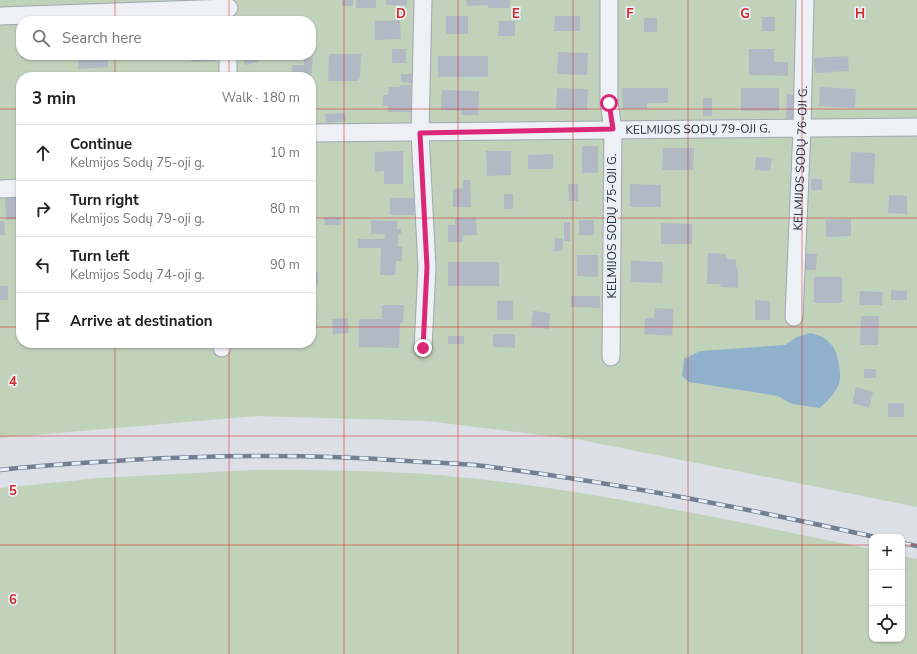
<!DOCTYPE html>
<meta charset="utf-8">
<style>
:root{--surface:#fff;--page:#f2f2f2;--text:#222;--muted:#767676;--line:#e0e0e0}
body{margin:0;font-family:"Nunito Sans",sans-serif;background:var(--page);color:var(--text)}
.controls{position:absolute;right:12px;bottom:12px;display:grid;overflow:hidden;border-radius:8px;box-shadow:0 1px 3px #0004}
.controls button{width:36px;height:36px;display:grid;place-items:center;padding:0;border:0;border-bottom:1px solid var(--line);background:var(--surface);color:var(--text);font:20px sans-serif}
.stop{position:absolute;width:12px;height:12px;margin:-9px;border:3px solid #db2777;border-radius:50%;background:#fff}
.stop.end{background:#db2777;border-color:#fff;box-shadow:0 1px 4px #0008}
.list{margin:0;padding:0;list-style:none}
h2{display:flex;justify-content:space-between;align-items:center;height:52px;margin:0;padding:0 16px;font-size:17px}
h2 small{font-size:13px;font-weight:400;color:var(--muted)}
.list li{display:grid;grid-template-columns:26px 1fr auto;gap:12px;align-items:center;box-sizing:border-box;height:56px;padding:0 16px;border-top:1px solid var(--line)}
.list b{display:block;font-size:15px;white-space:nowrap}
.list p{margin:0;font-size:13px;white-space:nowrap;color:var(--muted)}
.list em{font-size:13px;font-style:normal;color:var(--muted)}
.icon{flex:none;width:22px;height:22px;fill:none;stroke:currentColor;stroke-width:2;stroke-linecap:round;stroke-linejoin:round}
.map{position:relative;flex:none;width:917px;height:654px;overflow:hidden}
.search{position:absolute;background:var(--surface);box-shadow:0 1px 3px #0004;left:16px;top:16px;width:300px;height:44px;display:flex;align-items:center;gap:10px;box-sizing:border-box;padding:0 14px;border-radius:16px;color:var(--muted);font-size:15px}
.panel{position:absolute;background:var(--surface);box-shadow:0 1px 3px #0004;left:16px;top:72px;width:300px;height:276px;border-radius:16px}
.map>svg:first-child{display:block}
.green{fill:#c1d2bb;fill-rule:evenodd}
.water{fill:#91b0cb}
.building{fill:#b1b9c4}
.lines{fill:none;stroke-linecap:round;stroke-linejoin:round}
.street-casing{stroke:#a0a7b1;stroke-width:19}
.street{stroke:#edf0f5;stroke-width:17}
.rail-casing{stroke:#738092;stroke-width:4.5}
.rail{stroke:#eaeff5;stroke-width:3;stroke-dasharray:9;stroke-linecap:butt}
.route{stroke:#db2777;stroke-width:5}
.grid{fill:none;stroke:#d62828;stroke-width:1;stroke-opacity:0.55}
.labels{text-anchor:middle;dominant-baseline:central;stroke-width:3.5;stroke-linejoin:round;paint-order:stroke}
.street-label{font-size:12px;fill:#232e3e;stroke:#eaeff5}
.grid-label{font-size:13px;text-anchor:middle;font-weight:bold;fill:#d62828;stroke:#eaeff5;stroke-width:3.5;stroke-linejoin:round;paint-order:stroke}
</style>
<div class="map">
<svg width="917" height="654" viewBox="0 0 917 654">
<rect width="100%" height="100%" fill="#dbe0e7"/>
<!-- green -->
<path class="green" d="M0,0h917v507l-336,-67 -154,-19 -170,-5 -257,22zM21,21h290v34h-290zM21,77h290v266h-290z
M252,470c62,0 124,0 186,5 146,13 290,45 434,74v90h30v-83l15,3v95h-917v-166l99,-10z"/>
<!-- water -->
<path class="water" d="M810,333c19,4 26,13 29,32 1,6 2,12 0,18 -3,10 -12,18 -19,25l-28,-4 -14,-8 -89,-14 -7,-6 2,-17 16,-8 85,-6 12,-8z"/>
<!-- building -->
<path class="building" d="M342,0h11v6h-11z
M356,0h20v8h-20z
M386,0h21v5h-21z
M466,0h44v8h-22v-3l-21,1z
M446,16h22v18h-22z
M555,16h25v15h-26z
M762,17h13v14h-13z
M268,18h15v3h-15z
M644,18h13v14h-13z
M400,20l1,19 -26,1v-19z
M499,21h16v15h-17z
M392,49h14v14h-14z
M749,49h25v13h14v14l-39,-1z
M558,52l30,1 -1,22 -30,-1z
M329,54h32l-1,24 -3,3h-29z
M21,55h29v1l-29,2z
M78,55h29l1,12 -30,2z
M191,55h24v6l-24,1z
M258,55l1,7 -14,3 -2,-9z
M260,55h16v5h-16z
M438,56h50v21h-50z
M848,56l1,15 -34,2 -1,-15z
M313,58l-2,19h-19v-12h12v-6z
M180,74h17v3h-17z
M401,74h11v9l-11,-1z
M400,85h11v27h-23v-6h-5v-11h5l1,-8h11z
M820,87l36,2 -1,19 -36,-2z
M557,88l31,1 -1,21 -31,-1z
M622,88h46v15h-21v6h-24z
M741,88h38v23h-38z
M442,90l37,1 -1,24h-17l1,-4 -21,-1z
M787,94l8,1 -1,24h-8z
M703,98h9v18h-9z
M345,113l1,8 -20,2 -1,-9z
M582,146h16v27h-16z
M663,148h31l-1,22h-31z
M403,151v33h-19v-13l-9,1v-20z
M486,151h25v24l-24,1z
M851,152l24,1 -1,31 -24,-1z
M553,154v15h-25v-14z
M756,157l16,1 -2,13 -15,-1z
M811,179h11v11h-11z
M463,180h7l1,27h-18v-18l10,-1z
M568,184h10v17h-9z
M630,184l31,1v22h-31z
M504,194h9v15h-9z
M889,195l18,1v18l-19,-1z
M18,197l1,22 -13,1 -1,-22z
M390,198h24v17h-24z
M324,217h17v8h-16z
M455,218h21l1,17h-14v7h-15v-17h7z
M851,219v17l-25,1v-17z
M371,220l26,1v8h4v5h-3v13h4v14h-6l-1,14h-15l1,-27h-23v-9h26l1,-5h-14z
M579,220h15v15h-15z
M0,221h4l1,14h-5z
M564,222h6v19h-6z
M661,223l31,1v20h-31z
M315,236v17h-4v-16z
M555,238h8l-1,13h-8z
M708,253l18,1v5h10v9l2,1v19l-18,-1 1,-3h-14z
M802,253l15,1 -1,16h-14z
M577,255h21v22l-21,-1z
M631,261l32,1 -1,21 -31,-1z
M448,262h51v24h-51z
M311,272h7v13h-7z
M814,277h28v26h-28z
M0,286h8v14h-8z
M891,290l16,1v9h-16z
M860,291l23,1 -1,13h-23z
M571,296h29v12l-29,-1z
M755,300l15,1v19h-15z
M497,301h16v19h-16z
M311,303h5l1,24h-6z
M382,305h22l-1,18h-3l-1,25 -40,-1v-28h23z
M655,308l19,1 -2,27 -28,-2 1,-16h9z
M533,311l17,2 -1,16 -18,-2z
M861,316h18l-1,29h-18z
M348,318l1,15 -16,1 -1,-15z
M493,334h22v14l-22,-1z
M448,336h16v8h-16z
M864,369h12v9h-12z
M856,387l17,5 -4,16 -17,-5z
M888,403h16v14h-16z"/>
<g class="lines">
<!-- street casing -->
<g class="street-casing">
<g id="street">
<path d="M609,0v103l4,26 -2,228"/>
<path d="M0,16l229,-8"/>
<path d="M228,77v-22"/>
<path id="s1" d="M311,133l606,-6"/>
<path d="M0,189l21,-1"/>
<path id="s2" d="M794,317l8,-189 3,-128"/>
<path d="M222,348v-5"/>
<path d="M423,348l4,-81 -7,-134 3,-133"/>
</g>
</g>
<!-- street -->
<use href="#street" class="street"/>
<!-- rail casing -->
<g class="rail-casing">
<path id="rail" d="M0,470c43,-5 85,-7 128,-10 93,-5 186,-6 279,1 28,2 57,2 84,6 129,16 257,42 384,70
M902,543l15,3"/>
</g>
<!-- rail -->
<use href="#rail" class="rail"/>
</g>
<g class="lines">
<!-- route -->
<path class="route" d="M423,348l4,-81 -7,-134 193,-4 -4,-26"/>
</g>
<!-- grid -->
<path class="grid" d="M115,0v21M229,0v21M344,0v654M458,0v654M573,0v654M688,0v654M802,0v654M115,55v22M229,55v22M0,109h21M311,109h606M0,218h21M311,218h606M0,327h21M311,327h606M115,343v311M229,343v311M0,436h917M0,545h872M902,545h15"/>
<g class="labels">
<!-- street labels -->
<g class="street-label">
<text stroke="none"><textPath href="#s1" startOffset="387">KELMIJOS SODŲ 79-OJI G.</textPath></text>
<text stroke="none"><textPath href="#s2" startOffset="159">KELMIJOS SODŲ 76-OJI G.</textPath></text>
<text transform="translate(612 226) rotate(-90)">KELMIJOS SODŲ 75-OJI G.</text>
</g>
</g>
<g class="grid-label">
<text x="401" y="18">D</text>
<text x="516" y="18">E</text>
<text x="630" y="18">F</text>
<text x="745" y="18">G</text>
<text x="860" y="18">H</text>
<text x="13" y="386">4</text>
<text x="13" y="495">5</text>
<text x="13" y="604">6</text>
</g>
</svg>
<div class="controls">
<button>+</button>
<button>−</button>
<button><svg class="icon" aria-label="locate" viewBox="0 0 24 24"><circle cx="12" cy="12" r="6"/><path d="M12 2v4M12 18v4M2 12h4M18 12h4"/></svg></button>
</div>
<div class="stop" style="left:609px;top:103px"></div>
<div class="stop end" style="left:423px;top:348px"></div>
<div class="search"><svg class="icon" aria-label="search" viewBox="0 0 24 24"><circle cx="10" cy="10" r="6"/><path d="M15 15l6 6"/></svg>Search here</div>
<section class="panel">
<h2>3 min<small>Walk · 180 m</small></h2>
<ul class="list">
<li><svg class="icon" aria-label="ahead" viewBox="0 0 24 24"><path d="M12 20V5M6 11l6-6 6 6"/></svg><div><b>Continue</b><p>Kelmijos Sodų 75-oji g.</p></div><em>10 m</em></li>
<li><svg class="icon" aria-label="right" viewBox="0 0 24 24"><path d="M7 20v-9h11M14 6l5 5-5 5"/></svg><div><b>Turn right</b><p>Kelmijos Sodų 79-oji g.</p></div><em>80 m</em></li>
<li><svg class="icon" aria-label="left" viewBox="0 0 24 24"><path d="M17 20v-9H6M10 6l-5 5 5 5"/></svg><div><b>Turn left</b><p>Kelmijos Sodų 74-oji g.</p></div><em>90 m</em></li>
<li><svg class="icon" aria-label="arrive" viewBox="0 0 24 24"><path d="M6 21V4h12l-3 4 3 4H6"/></svg><div><b>Arrive at destination</b></div></li>
</ul>
</section>
</div>
